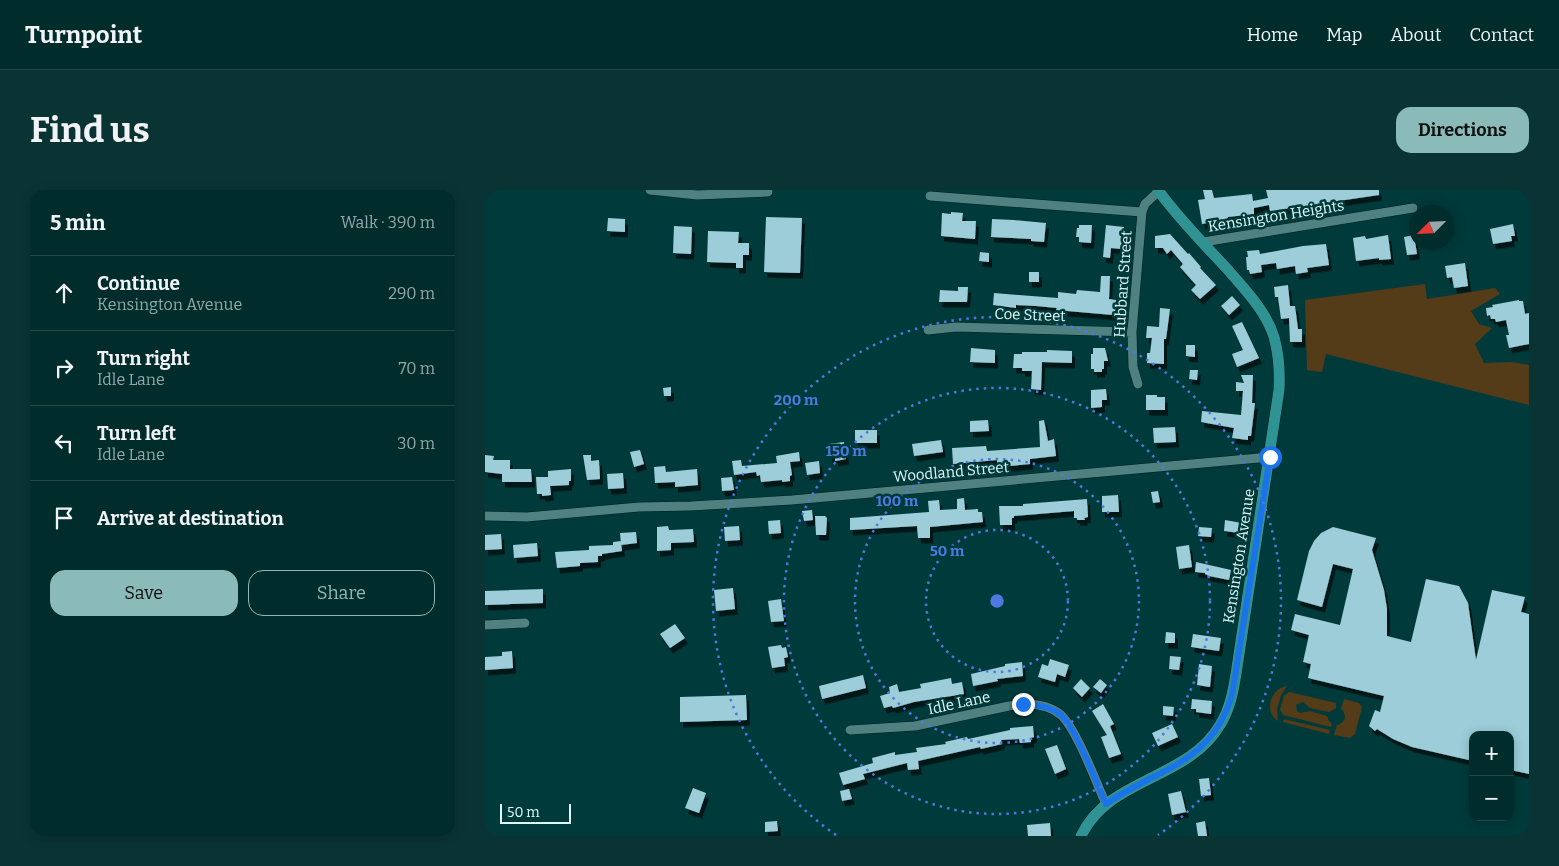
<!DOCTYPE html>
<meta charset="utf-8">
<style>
:root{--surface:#002c2c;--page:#0a3434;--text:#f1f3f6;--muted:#95a7a9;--line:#224848;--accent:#8bbbb9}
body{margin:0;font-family:Bitter,serif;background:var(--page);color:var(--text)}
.controls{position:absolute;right:15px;bottom:15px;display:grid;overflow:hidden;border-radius:10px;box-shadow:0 2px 12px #0003}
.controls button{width:45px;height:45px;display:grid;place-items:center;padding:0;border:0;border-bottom:1px solid var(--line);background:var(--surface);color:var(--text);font:25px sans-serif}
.compass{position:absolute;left:924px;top:15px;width:45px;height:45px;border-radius:50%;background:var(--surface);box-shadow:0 2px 12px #0003;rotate:246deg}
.scale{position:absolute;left:15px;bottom:12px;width:71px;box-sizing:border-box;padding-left:5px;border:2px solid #dff9f9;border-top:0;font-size:14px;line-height:18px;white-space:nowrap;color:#dff9f9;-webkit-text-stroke:4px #003a3a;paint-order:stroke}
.stop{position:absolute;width:15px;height:15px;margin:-11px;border:4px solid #1a73e8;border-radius:50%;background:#fff}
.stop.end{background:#1a73e8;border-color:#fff;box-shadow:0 1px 5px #0008}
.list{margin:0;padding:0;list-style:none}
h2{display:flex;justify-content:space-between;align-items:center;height:65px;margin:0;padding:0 20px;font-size:21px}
h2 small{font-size:16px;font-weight:400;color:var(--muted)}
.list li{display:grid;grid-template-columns:32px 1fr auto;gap:15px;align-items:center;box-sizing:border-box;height:75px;padding:0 20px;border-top:1px solid var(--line)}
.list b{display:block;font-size:19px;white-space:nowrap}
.list p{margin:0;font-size:16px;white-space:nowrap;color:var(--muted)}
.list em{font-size:16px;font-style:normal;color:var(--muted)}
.actions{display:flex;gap:10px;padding:15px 20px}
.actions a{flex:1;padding:11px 0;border:1px solid var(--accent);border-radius:15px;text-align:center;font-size:18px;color:var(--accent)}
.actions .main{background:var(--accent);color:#111}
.icon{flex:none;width:28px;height:28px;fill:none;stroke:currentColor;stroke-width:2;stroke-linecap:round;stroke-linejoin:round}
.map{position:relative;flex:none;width:1044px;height:646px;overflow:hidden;border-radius:15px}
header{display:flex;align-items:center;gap:30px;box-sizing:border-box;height:70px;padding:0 25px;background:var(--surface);border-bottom:1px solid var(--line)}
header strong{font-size:24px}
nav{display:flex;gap:28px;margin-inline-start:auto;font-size:18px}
.intro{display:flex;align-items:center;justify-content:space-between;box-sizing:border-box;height:120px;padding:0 30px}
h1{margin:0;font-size:35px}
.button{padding:12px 22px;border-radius:15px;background:var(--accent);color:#111;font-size:18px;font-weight:700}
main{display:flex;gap:30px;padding:0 30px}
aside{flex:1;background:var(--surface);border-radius:15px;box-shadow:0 2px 12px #0003}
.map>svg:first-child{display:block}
.green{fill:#543c18}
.building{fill:#9ccdd9;filter:url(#shadow)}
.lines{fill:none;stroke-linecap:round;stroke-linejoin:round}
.minor-casing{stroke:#041e1e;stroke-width:10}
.major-casing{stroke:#041e1e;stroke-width:12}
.minor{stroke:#4f8181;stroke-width:9}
.major{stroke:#2f9293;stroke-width:11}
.route{stroke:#1a73e8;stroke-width:6}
.ring{fill:none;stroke:#4e79e0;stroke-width:2.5;stroke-dasharray:2.5 5}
.labels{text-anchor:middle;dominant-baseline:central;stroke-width:5;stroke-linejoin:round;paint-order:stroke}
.street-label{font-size:15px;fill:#dff9f9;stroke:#003a3a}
.centre{fill:#4e79e0;stroke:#003a3a;stroke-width:2.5}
.ring-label{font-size:15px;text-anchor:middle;font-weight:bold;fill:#4e79e0;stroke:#003a3a;stroke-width:5;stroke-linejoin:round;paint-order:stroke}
</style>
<header>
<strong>Turnpoint</strong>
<nav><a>Home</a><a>Map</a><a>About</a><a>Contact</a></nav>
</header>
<div class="intro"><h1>Find us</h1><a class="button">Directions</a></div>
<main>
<aside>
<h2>5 min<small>Walk · 390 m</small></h2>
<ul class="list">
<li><svg class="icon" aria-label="ahead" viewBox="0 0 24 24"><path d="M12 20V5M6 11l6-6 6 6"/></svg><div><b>Continue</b><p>Kensington Avenue</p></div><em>290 m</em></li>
<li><svg class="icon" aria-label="right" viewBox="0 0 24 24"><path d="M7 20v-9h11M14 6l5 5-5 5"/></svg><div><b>Turn right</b><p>Idle Lane</p></div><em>70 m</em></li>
<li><svg class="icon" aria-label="left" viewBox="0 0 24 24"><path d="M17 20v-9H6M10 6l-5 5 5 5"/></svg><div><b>Turn left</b><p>Idle Lane</p></div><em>30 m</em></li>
<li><svg class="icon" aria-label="arrive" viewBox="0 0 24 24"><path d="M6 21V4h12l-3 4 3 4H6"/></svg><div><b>Arrive at destination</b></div></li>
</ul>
<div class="actions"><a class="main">Save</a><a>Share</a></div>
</aside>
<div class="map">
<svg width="1044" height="646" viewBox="0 0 1044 646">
<defs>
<filter id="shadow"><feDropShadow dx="3" dy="5.5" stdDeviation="0" flood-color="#0009"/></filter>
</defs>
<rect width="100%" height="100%" fill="#003a3a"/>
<!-- green -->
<path class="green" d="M940,94l2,15 68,-11 5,6 -29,17 8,13 13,4 -17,16 9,19 28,-1 17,3v40l-203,-51 -4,18 -15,-2 -2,-70z
M802,496l-6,9 -4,15 1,11c-15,-10 -7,-33 9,-35z
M804,502l47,11v5l-7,4 -19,-4 -7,-6 -7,3 1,6 3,2 10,-2 17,5 2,5 3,3 -1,3 -48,-12 -3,-6 4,-13z
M859,509l15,4 3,4 -7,27 -5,4 -16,-3 3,-10c8,-2 11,-10 4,-16z
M799,529l46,11 -1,4 -46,-12z"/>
<!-- building -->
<path class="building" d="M718,0h9l2,8 38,-4 1,7 15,-3 -2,-8h113v5l-109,16 -1,-6 -15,3v6l-26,3v2l-26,5 -4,-24 7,-1z
M466,22l12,1 -1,8h14l-1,18 -34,-3 1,-23 9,1z
M281,27l36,1 -2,55 -36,-1z
M123,28l17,1v13l-18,-1z
M507,29l22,1 32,3 -2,19 -13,-1v-2l-40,-2z
M1028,34l2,12h-4l1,5 -19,3 -3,-15z
M594,35h13l-1,18 -12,-1v-5h-3l1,-9h2z
M621,35l18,2 -3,22 -10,-1 -1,10 -7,-1z
M189,36l18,1 -1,27 -18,-1z
M223,41l31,1 -1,11h11v12h-6v13h-7v-5l-29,-1z
M685,44l18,20 1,-1 12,14 -1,1 16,17 -16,14 -9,-9 5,-5 -16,-18 3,-3 -12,-14 -4,4 -4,-6h-8v-12z
M903,45l3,24 -12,1v-2l-23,3 -3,-23 12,-2 1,3z
M929,45l3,19 -10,1 -3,-18z
M841,54l3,21 -22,3 1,4 -12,2 -1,-8 -18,3 -1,-6 -15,2 1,7 -12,2 -1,-4h-2l-1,-13h2l-1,-6 12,-1 1,4 43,-8z
M495,62l9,1v9l-10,-1z
M980,73l3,23 -14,2 -2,-11 -5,1 -2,-12z
M544,82h10v10h-10z
M616,86h9l-1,23 7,1 -1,13h-2v2l-57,-5 1,-2 -21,-2 -20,-1v3l-23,-3 1,-12 64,5v-6l18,2 1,-4 23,2z
M803,95l2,21h5l3,23h4v13h-12l-1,-24 -8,1 -3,-22h-3l-1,-10z
M473,97h10l-1,15h-28l1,-12 18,1z
M747,106l8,9 -11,10 -8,-9z
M1034,110v1h4l2,13 4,-1v31l-20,4 -3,-13h3l-3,-15 -10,2 -1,-3h-4l-1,-4 -3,1 -1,-8 7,-1 -1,-2z
M675,118l10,1 -4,30h-2v25l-17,-1v-10h3l2,-15h-6l1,-12 12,1z
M757,132l17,36 -22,9 -5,-13 11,-4 -11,-24z
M701,155h9v12l-9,-1z
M486,158l24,2v13l-25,-1z
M608,158h12l3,13h-4v8h-2v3h-8v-3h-3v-15h2z
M562,160l25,1v12l-30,-1 -1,28 -10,-1 1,-18h-10v-3h-9l1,-14h8v-2h25z
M705,180h8l-1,10 -8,-1z
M756,185h12l-1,28h3l-4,33h-3v4l-16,-2 2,-10 -33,-6 1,-11 39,4 2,-24h-7v-9l8,1z
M186,197v9h-7l-1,-8z
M621,199l1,11h-5v7l-11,1v-18z
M661,205h11v2h8v13h-19z
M503,230l1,11 -19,1v-11z
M559,230l4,21 6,-2 2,17 -26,3v5l-20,2 -13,1v-7l-44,4 -1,-16 34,-2 1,5 53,-4 -1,-26z
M690,237l1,15 -22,1 -1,-15z
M370,240h22v13h-22z
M456,250l2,12 -29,4 -2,-12z
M359,252l2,17 -11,2v-4l-5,1 -2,-14z
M155,260l4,14 -10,3 -4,-15z
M314,262l1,9 -10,1 2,13 -2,1v5l-8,1v-2l-21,2 -1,-7 -3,1 -1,-4 -22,3 -2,-14 9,-1 1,6 35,-3 -1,-7z
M0,265l9,1 -1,4h17v9h21l1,13h-30v-8l-17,-2z
M98,265h8v6l8,-1 1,19 -13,1z
M334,271l1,12 -13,2 -2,-12z
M180,276l1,6 31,-3 1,16 -23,2v-5l-20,1 -1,-16z
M86,279v12h-2v4l-19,1 1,9 -9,1v-2h-5l-1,-17h12v-6z
M138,283l1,15 -16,1 -1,-15z
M247,287l2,13 -12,1 -1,-13z
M673,301l2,11 -7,1 -2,-11z
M633,305l1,17h-17v-16z
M479,308l1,12 13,-1v3h4l1,10 -53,5v11h-12l-1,-12 -67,4v-12l79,-6 -1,-11 11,-1 1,10 17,-1v-10z
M602,309l1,18 -4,1 1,2h-8v-2h-3v-7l-60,5v2h-2v7h-12l-1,-19h24v-2z
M327,320l1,10 -9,1 -2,-10z
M330,326h10l2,2 -1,17h-10z
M295,330l1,13 -12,1 -1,-13z
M740,330l17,3 -2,10 -16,-2z
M183,336l1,4h2l22,-1 1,13 -23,1v7l-14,1v-24z
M254,336l1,14 -15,1 -1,-14z
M714,337l13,1 -1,9 -13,-1z
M848,337l43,11 -4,12 12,40 3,19v27l24,6 15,-63 33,7 9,17 8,57 16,-70 33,7 -4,15 8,2v160l-19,-4v-35h-37v26l-61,-14 -19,-8 -16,-10 -2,2 -6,-5 6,-16 5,2 4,-16 -76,-18 3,-14 -8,-2 6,-27 -18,-5 4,-16 45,11 13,-56 -20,-5 -11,43 -25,-7 12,-49 5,-10 7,-8z
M151,342l1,11 -16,2 -1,-12z
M16,344l1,15 -17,1v-15z
M136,351l1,10 -20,3v2h-4v6l-18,1v3l-23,2 -2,-16 34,-2v-4l24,-1v-3z
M52,353l1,13 -24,2 -1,-13z
M704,355l3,22 -13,2 -3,-22z
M711,372l35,8 -2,10 -20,-4 -4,-2v-1l-10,-1z
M248,398l2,21 -19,2 -2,-21z
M58,399v14l-58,2v-14z
M296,409l3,22 -13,1 -3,-21z
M190,434l10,14 -15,10 -10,-14z
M681,442l9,1v10h-10z
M708,444l28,4 -2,13 -28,-4z
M296,455l1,3 4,-1 2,10 -4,1 1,8 -13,2 -4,-21z
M27,461l1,17 -28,2v-13l17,-1v-4z
M685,466l11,1 -2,13 -10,-1z
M565,469l19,6 -4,12 -8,-3 -2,8 -17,-5 4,-13 6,2z
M537,472l1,14 -26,3 1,2 -25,5 -2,-12 34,-8v-2z
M714,474l13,2 -2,21 -13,-2z
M378,485l3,13 -44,11 -3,-13z
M466,488l1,6 10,-2 2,12 -50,8 -21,6 -1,-2 -8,2 -4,-12 10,-3 -1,-6 8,-3 2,8 22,-4 -1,-4z
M596,489l9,9 -8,9 -9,-9z
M615,489l7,6 -6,8 -8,-6z
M261,505l1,25 -67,2v-25z
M707,509l20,2 -1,13 -15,-2v-3h-5z
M618,514l11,20 -4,2 11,28 -12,4 -8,-21 6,-2 -15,-24z
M678,516l11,1 -1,9 -10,-1z
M687,534l6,13 -20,9 -6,-13z
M548,536l1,11 -3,1v4l-11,1 -1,-4 -18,1 1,4 -21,5 -1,-2 -62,14 1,8 -11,1 -1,-7 -44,11 2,5 -22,6 -4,-12 34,-10 -1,-5 23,-6v3l22,-3 -1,-4 30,-4 -1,-2 22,-5 1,2 42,-9v-2z
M572,555l9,24 -11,5 -10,-25z
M724,588l2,17 -10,1 -2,-17z
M208,598l13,5 -7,20 -14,-5z
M364,599l3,10 -10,2 -2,-10z
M696,601l5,21 -14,3 -4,-21z
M292,631l1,10 -13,1v-10z
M720,631l2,15h-9l-2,-13z
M565,633l1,13h-23l-1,-11z"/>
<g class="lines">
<!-- minor casing -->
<g class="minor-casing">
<path id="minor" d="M165,0l47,5 71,-3
M445,6l212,16
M718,52l210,-34
M443,140l28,-3 176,5
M653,194l-5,-17 -1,-35 10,-120 3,-8 14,-13
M0,326l42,1 112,-10 52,-1 101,-6 478,-43
M0,435l40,-2
M365,540l65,-4 94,-20c17,-3 37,-4 52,9 16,15 35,67 45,89"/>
</g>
<!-- major casing -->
<g class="major-casing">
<path id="major" d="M596,646c28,-59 107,-56 139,-111 10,-16 13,-33 16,-51l43,-284c1,-18 0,-35 -5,-53 -8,-26 -28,-46 -45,-66 -24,-26 -50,-52 -71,-81"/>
</g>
<!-- minor -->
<use href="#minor" class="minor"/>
<!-- major -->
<use href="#major" class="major"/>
</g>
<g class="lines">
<!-- route -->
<path class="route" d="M538,514c13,1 26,2 37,10 16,14 36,68 46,90 53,-37 105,-39 126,-109l38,-238"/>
</g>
<!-- distance rings -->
<g class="ring">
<circle cx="512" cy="411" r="71"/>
<circle cx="512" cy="411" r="142"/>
<circle cx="512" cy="411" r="213"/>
<path d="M351 645A284 284 0 1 1 673 645"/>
</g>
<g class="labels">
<!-- street labels -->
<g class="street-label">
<text transform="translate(791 26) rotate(-9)">Kensington Heights</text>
<text transform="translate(638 94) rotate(-86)">Hubbard Street</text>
<text transform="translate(545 125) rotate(2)">Coe Street</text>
<text transform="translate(466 282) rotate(-5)">Woodland Street</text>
<text transform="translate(754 366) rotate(-81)">Kensington Avenue</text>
<text transform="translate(474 513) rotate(-12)">Idle Lane</text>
</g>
</g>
<circle cx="512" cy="411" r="8" class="centre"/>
<g class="ring-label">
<text x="311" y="215">200 m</text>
<text x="361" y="266">150 m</text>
<text x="412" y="316">100 m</text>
<text x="462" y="366">50 m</text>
</g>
</svg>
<div class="controls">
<button>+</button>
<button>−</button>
</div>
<svg class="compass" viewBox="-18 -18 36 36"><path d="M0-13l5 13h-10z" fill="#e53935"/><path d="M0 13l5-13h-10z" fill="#95a7a9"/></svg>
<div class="scale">50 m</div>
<div class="stop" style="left:785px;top:267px"></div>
<div class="stop end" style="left:538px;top:514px"></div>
</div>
</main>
